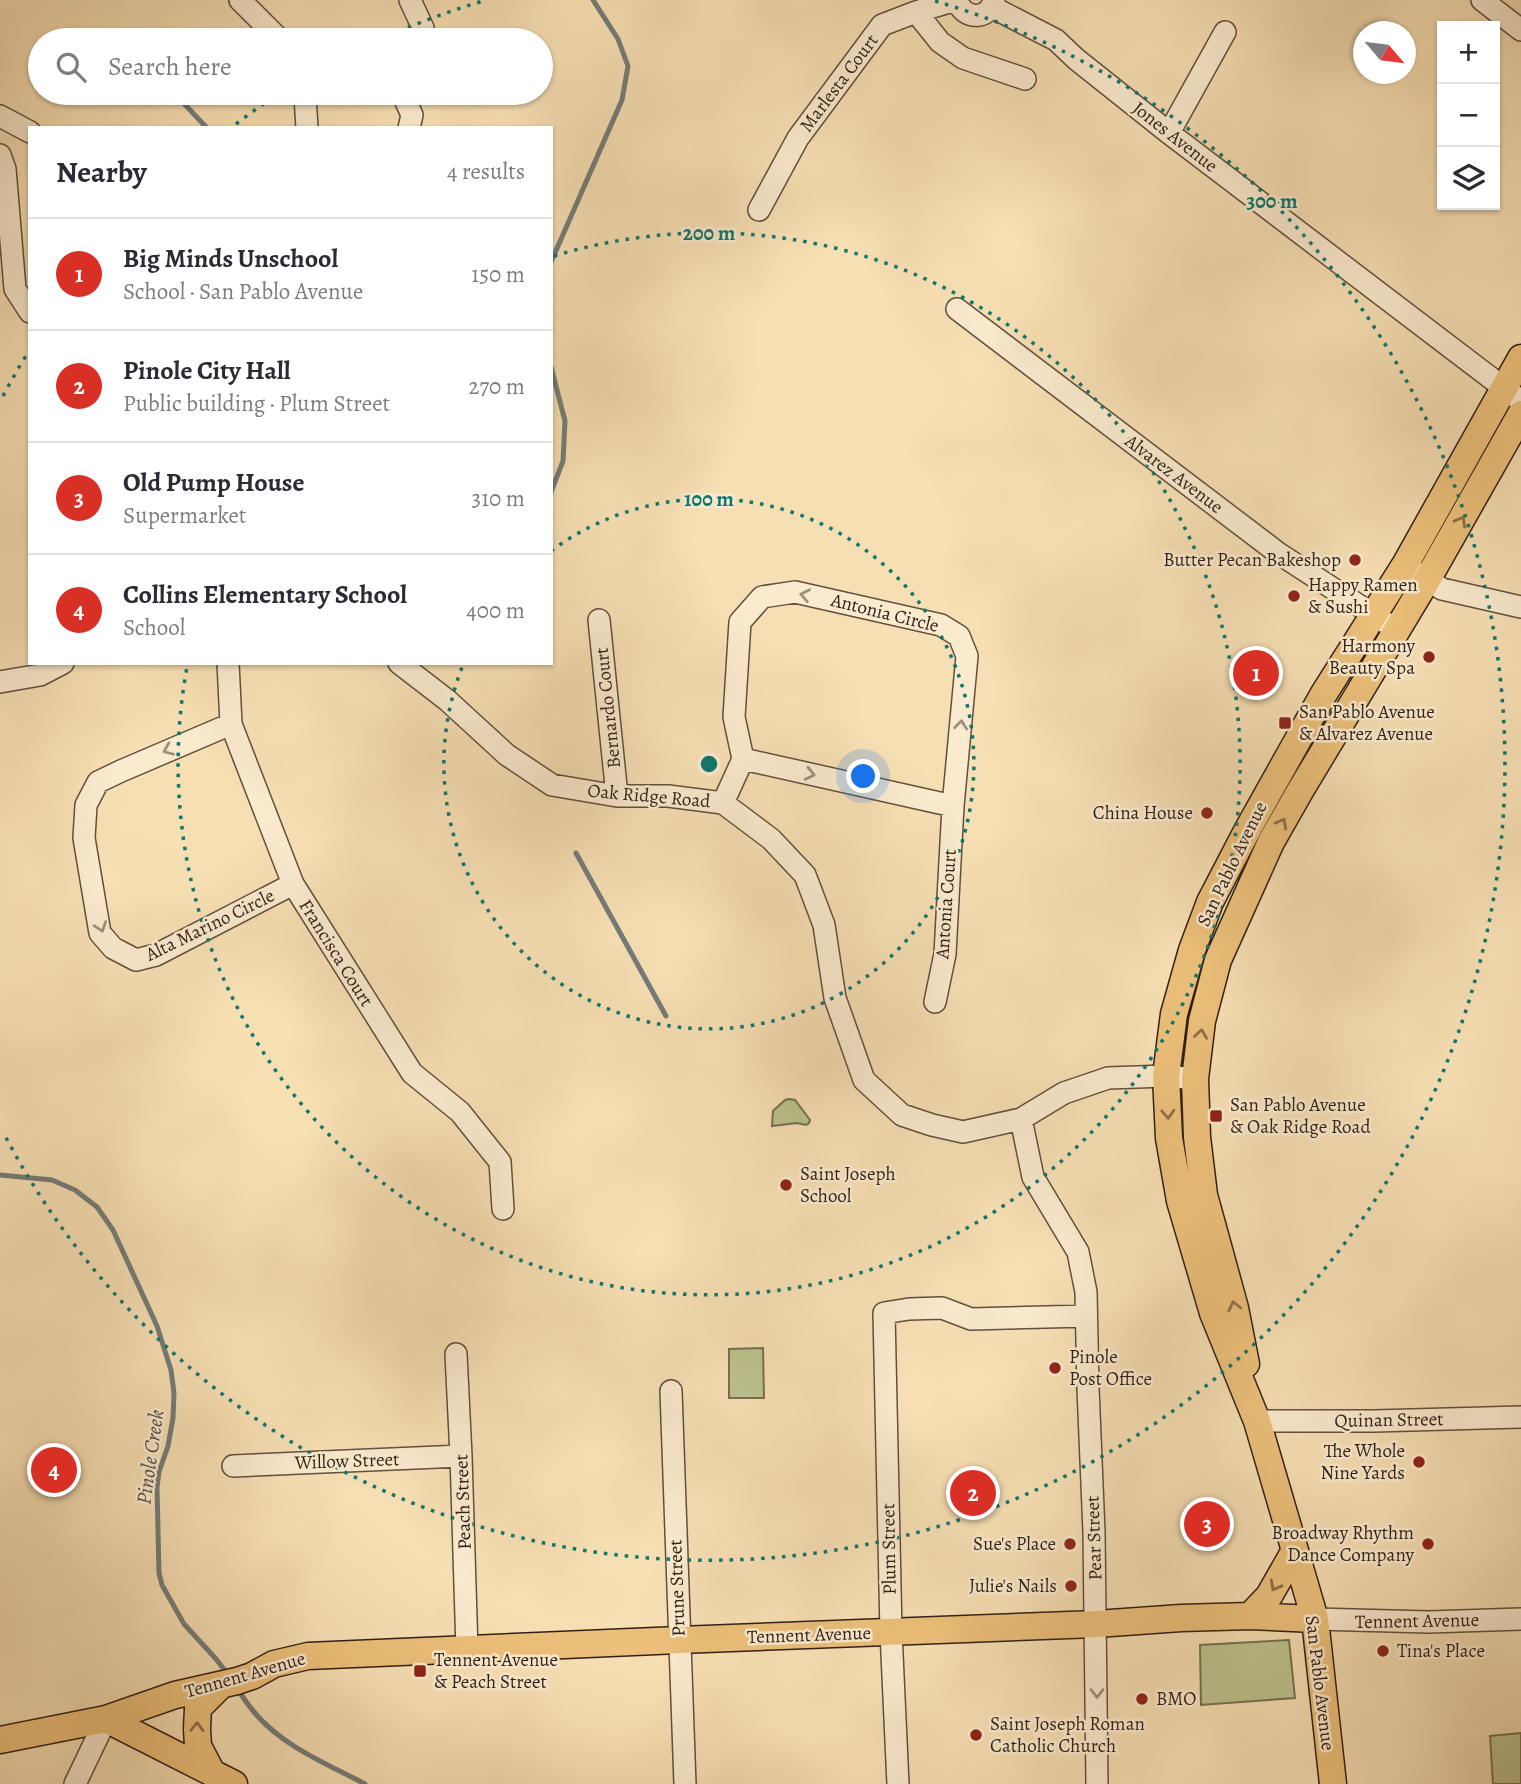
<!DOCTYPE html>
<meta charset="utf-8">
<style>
:root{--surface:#fff;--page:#f7f7f7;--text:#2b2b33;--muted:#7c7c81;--line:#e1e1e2;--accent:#d93025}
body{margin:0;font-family:Alegreya,serif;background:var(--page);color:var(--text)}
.controls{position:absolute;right:21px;top:21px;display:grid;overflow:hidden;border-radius:0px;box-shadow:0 2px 5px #0004}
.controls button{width:63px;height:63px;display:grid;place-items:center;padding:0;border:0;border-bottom:2px solid var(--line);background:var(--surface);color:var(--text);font:35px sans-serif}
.compass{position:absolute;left:1353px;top:21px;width:63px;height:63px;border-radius:50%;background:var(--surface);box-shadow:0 2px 5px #0004;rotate:118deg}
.you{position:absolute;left:864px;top:777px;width:24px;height:24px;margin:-18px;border:5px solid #fff;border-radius:50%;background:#1a73e8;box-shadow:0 0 0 10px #1a73e833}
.badge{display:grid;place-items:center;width:46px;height:46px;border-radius:50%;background:var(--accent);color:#fff;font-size:23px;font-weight:700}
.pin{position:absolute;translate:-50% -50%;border:4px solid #fff;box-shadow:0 2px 7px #0006}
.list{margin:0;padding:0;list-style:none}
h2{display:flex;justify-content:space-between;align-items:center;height:91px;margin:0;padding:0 28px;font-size:30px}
h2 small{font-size:23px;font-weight:400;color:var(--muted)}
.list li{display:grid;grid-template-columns:46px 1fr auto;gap:21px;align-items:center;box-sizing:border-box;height:112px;padding:0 28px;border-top:2px solid var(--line)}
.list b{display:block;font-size:26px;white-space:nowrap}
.list p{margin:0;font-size:23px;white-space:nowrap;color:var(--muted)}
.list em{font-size:23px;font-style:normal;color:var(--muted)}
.icon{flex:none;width:38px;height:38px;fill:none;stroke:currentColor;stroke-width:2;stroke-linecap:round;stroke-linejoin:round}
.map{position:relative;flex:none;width:1521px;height:1784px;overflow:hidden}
.search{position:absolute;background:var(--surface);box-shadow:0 2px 5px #0004;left:28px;top:28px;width:525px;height:77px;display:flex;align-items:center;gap:18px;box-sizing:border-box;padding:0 24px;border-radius:38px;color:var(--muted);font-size:26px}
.panel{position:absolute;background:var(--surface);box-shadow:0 2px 5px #0004;left:28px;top:126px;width:525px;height:539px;border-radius:0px}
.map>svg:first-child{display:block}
.green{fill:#bcc28e;stroke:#767052;stroke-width:2}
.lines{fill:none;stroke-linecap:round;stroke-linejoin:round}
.stream{stroke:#747c78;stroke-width:5}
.minor-casing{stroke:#624f3e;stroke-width:24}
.major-casing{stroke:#301f17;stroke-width:29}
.minor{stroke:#faeace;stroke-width:21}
.major{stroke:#ecc07a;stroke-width:26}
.oneway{stroke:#8e7048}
.oneway2{stroke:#9f8f7c}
.ring{fill:none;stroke:#0f766e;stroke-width:3.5;stroke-dasharray:3.5 7}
.poi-dot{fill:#8f2418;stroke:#faeace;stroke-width:2.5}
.labels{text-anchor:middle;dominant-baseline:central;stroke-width:5;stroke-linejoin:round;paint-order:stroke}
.street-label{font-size:19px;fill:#301f17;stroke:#faeace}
.poi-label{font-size:19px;fill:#301f17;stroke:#faeace;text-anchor:start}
.water-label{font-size:21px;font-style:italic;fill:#524e47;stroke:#faeace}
.centre{fill:#0f766e;stroke:#faeace;stroke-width:3.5}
.ring-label{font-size:21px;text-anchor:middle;font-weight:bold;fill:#0f766e;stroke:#faeace;stroke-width:5;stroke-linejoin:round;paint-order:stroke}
</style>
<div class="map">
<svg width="1521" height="1784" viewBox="0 0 1521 1784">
<rect width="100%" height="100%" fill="#f7dfb4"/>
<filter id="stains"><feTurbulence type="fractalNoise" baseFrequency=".00286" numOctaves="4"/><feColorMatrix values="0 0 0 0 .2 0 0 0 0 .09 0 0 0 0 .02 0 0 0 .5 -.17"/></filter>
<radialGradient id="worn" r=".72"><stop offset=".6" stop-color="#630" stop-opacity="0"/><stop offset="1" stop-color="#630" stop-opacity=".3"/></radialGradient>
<!-- green -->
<path class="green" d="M789,1099l6,1 15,20 -1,3 -3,2 -9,-2 -25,3 1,-15 12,-11z
M763,1348l1,50h-35v-49z
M1289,1640l6,58 -94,7 -1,-60z
M1521,1733v51h-28l-3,-48z"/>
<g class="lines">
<!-- stream -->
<path class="stream" d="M103,38l3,2
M174,93l33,35
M551,262l71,-162 6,-34 -10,-27 -25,-39
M551,367l14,54 -2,40 -12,31
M576,853l90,163
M0,1175l52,5 23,10 22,17 16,23 44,96 14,44 3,23 -1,25 -5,28 -9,26 -2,15 2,86 3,12 22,39 32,35 13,17
M238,1690c5,7 10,15 16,22 28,34 73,52 111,72"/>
<!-- minor casing -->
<g class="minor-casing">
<path id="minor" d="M240,0l40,40
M410,0l13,28 -6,12
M957,0c6,20 32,21 37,0
M1482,0l39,30
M992,7l64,33 20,19 93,74 352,268
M916,12l24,30 23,16 62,21
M402,93l10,22 -3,13
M0,116l30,16
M307,128l-2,-32 3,-3
M1169,133l56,-101
M0,155l5,14 10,120 15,23
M759,210l39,-72 84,-113 34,-13 40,-12
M957,309l321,244 119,77
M1415,572l27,17 79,18
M599,620l18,176
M228,663l3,61 62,160 119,189 48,39 40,50 3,47
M399,663l48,37 60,55 45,30 65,11h51l55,7 48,36 34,36 19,50 11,73 29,82 38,35 30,10 31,7 58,-13 43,-26 44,-15 58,-2 29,3
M0,682l40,-7 23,-12
M231,724l-110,47 -23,11 -12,23 -2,33 16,95 13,15 23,12 20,-5 137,-71
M723,803l20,-44 -9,-42 6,-95 22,-25 33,-5 146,33 18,11 8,20 -14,150 -210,-47
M935,1002l10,-48 8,-148
M1021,1119l12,58 45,75 8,40 2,96 6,144 3,252
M456,1354l5,102 6,194
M671,1391l14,393
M1257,1421h117l147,-4
M233,1466l228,-10
M1315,1619l114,3 92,-3
M75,1784l31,-65
M898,1784l-7,-152 -7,-319 25,-4 33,-1 29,11 115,-3"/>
</g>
<!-- major casing -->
<g class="major-casing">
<path id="major" d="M1246,1364l-11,-56 -31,-113 -7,-58 -2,-58 7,-58 16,-61 53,-118 29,-51 127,-211 94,-166
M1250,1616l19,-20 25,-44
M106,1719l128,65
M0,1740l106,-21 69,-24 62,-14 15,-5 22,-12 34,-8 371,-16 417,-16 85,-6 69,-2 65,3
M212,1773l-14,-27 -1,-17 1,-21 22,-22
M1333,1784l-18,-165 -58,-198 -44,-108 -33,-112 -11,-63 -3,-62 8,-62 18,-64 18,-48 38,-73 75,-134 82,-130 116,-207"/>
</g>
<!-- minor -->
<use href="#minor" class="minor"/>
<!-- major -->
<use href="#major" class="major"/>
</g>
<!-- one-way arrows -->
<defs><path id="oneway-chevron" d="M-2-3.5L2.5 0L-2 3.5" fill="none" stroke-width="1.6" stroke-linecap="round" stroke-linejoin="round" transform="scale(1.75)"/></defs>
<g class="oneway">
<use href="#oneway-chevron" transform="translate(1461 521) rotate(-61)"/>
<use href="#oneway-chevron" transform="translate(1282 823) rotate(-61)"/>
<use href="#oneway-chevron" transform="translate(1201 1034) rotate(-82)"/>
<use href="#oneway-chevron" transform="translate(1168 1114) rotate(87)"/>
<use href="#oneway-chevron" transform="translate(1234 1306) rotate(-103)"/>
<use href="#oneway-chevron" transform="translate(1275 1586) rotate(119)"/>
<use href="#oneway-chevron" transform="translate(197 1727) rotate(-89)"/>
</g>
<g class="oneway2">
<use href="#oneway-chevron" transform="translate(805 595) rotate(-169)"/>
<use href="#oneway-chevron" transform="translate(961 725) rotate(-84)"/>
<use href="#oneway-chevron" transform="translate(168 750) rotate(157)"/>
<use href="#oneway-chevron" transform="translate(810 774) rotate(13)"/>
<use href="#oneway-chevron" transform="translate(101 927) rotate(71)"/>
<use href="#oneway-chevron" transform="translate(1097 1693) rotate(90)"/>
</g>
<!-- distance rings -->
<g class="ring">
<path d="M551 551A265 265 0 1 1 463 665"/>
<path d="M554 256A531 531 0 1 1 187 667"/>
<path d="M3 396A796 796 0 0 1 27 354M236 124A796 796 0 0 1 275 96M379 40A796 796 0 0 1 483 1M935 1A796 796 0 1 1 3 1132"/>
</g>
<!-- markers -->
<g class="poi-dot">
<circle cx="1355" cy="560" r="7"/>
<circle cx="1294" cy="596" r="7"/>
<circle cx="1429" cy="657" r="7"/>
<rect x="1278" y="716" width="14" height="14" rx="3.5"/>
<circle cx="1207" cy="813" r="7"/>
<rect x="1209" y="1109" width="14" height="14" rx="3.5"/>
<circle cx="786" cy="1185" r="7"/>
<circle cx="1055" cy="1368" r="7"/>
<circle cx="1419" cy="1462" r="7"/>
<circle cx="1070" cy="1544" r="7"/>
<circle cx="1428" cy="1544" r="7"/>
<circle cx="1071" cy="1586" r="7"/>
<circle cx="1383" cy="1651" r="7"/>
<rect x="413" y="1664" width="14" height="14" rx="3.5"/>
<circle cx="1142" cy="1699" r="7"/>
<circle cx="976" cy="1735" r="7"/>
</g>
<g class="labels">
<!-- street labels -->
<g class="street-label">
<text transform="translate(839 83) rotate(-53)">Marlesta Court</text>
<text transform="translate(1175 137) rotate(38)">Jones Avenue</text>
<text transform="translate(1174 474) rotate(37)">Alvarez Avenue</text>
<text transform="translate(885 613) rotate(14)">Antonia Circle</text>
<text transform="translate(608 708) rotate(-96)">Bernardo Court</text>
<text transform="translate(649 796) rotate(5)">Oak Ridge Road</text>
<text transform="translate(1232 864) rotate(-64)">San Pablo Avenue</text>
<text transform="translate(946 904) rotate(-86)">Antonia Court</text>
<text transform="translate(210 925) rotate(-26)">Alta Marino Circle</text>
<text transform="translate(336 953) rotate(58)">Francisca Court</text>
<text transform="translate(1389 1420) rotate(-1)">Quinan Street</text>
<text transform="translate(347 1461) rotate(-2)">Willow Street</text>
<text transform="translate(463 1502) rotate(-92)">Peach Street</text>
<text transform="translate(1094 1538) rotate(-92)">Pear Street</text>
<text transform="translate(889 1549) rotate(-91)">Plum Street</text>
<text transform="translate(677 1588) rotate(-92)">Prune Street</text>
<text transform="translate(1417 1621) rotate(-1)">Tennent Avenue</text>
<text transform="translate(809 1635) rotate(-2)">Tennent Avenue</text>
<text transform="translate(245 1675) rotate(-16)">Tennent Avenue</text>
<text transform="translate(1320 1683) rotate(83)">San Pablo Avenue</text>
</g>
<!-- poi labels -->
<g class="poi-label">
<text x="1341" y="560" text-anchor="end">Butter Pecan Bakeshop</text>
<text x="1308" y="585">Happy Ramen<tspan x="1308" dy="22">&amp; Sushi</tspan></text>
<text x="1415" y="646" text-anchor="end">Harmony<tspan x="1415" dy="22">Beauty Spa</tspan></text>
<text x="1299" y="712">San Pablo Avenue<tspan x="1299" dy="22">&amp; Alvarez Avenue</tspan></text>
<text x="1193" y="813" text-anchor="end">China House</text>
<text x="1230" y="1105">San Pablo Avenue<tspan x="1230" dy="22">&amp; Oak Ridge Road</tspan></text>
<text x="800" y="1174">Saint Joseph<tspan x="800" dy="22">School</tspan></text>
<text x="1069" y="1357">Pinole<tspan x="1069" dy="22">Post Office</tspan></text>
<text x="1405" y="1451" text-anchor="end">The Whole<tspan x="1405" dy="22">Nine Yards</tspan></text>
<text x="1414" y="1533" text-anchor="end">Broadway Rhythm<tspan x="1414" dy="22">Dance Company</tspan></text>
<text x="1056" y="1544" text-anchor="end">Sue's Place</text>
<text x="1057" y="1586" text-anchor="end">Julie's Nails</text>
<text x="1397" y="1651">Tina's Place</text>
<text x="434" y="1660">Tennent Avenue<tspan x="434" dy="22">&amp; Peach Street</tspan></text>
<text x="1156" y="1699">BMO</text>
<text x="990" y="1724">Saint Joseph Roman<tspan x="990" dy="22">Catholic Church</tspan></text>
</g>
<!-- water labels -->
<g class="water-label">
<text transform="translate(150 1457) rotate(-82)">Pinole Creek</text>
</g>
</g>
<circle cx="709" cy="764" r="10" class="centre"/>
<g class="ring-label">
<text x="1272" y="208">300 m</text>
<text x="709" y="240">200 m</text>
<text x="709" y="506">100 m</text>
</g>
<rect width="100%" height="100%" filter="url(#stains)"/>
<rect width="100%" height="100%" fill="url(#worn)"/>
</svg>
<div class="controls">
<button>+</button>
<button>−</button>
<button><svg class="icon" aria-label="layers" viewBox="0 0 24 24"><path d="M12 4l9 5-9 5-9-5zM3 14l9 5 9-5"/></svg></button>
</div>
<svg class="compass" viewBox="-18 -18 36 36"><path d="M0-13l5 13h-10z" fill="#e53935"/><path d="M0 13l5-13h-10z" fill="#7c7c81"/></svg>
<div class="you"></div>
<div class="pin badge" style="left:1256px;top:673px">1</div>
<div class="pin badge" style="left:973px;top:1493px">2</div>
<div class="pin badge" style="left:1207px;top:1524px">3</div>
<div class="pin badge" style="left:54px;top:1470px">4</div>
<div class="search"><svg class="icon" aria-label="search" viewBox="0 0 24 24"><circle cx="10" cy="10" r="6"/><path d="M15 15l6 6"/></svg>Search here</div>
<section class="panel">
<h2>Nearby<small>4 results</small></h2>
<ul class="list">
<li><span class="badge">1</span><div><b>Big Minds Unschool</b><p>School · San Pablo Avenue</p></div><em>150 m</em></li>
<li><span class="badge">2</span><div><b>Pinole City Hall</b><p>Public building · Plum Street</p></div><em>270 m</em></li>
<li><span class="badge">3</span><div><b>Old Pump House</b><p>Supermarket</p></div><em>310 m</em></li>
<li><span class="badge">4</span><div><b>Collins Elementary School</b><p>School</p></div><em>400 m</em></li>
</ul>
</section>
</div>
